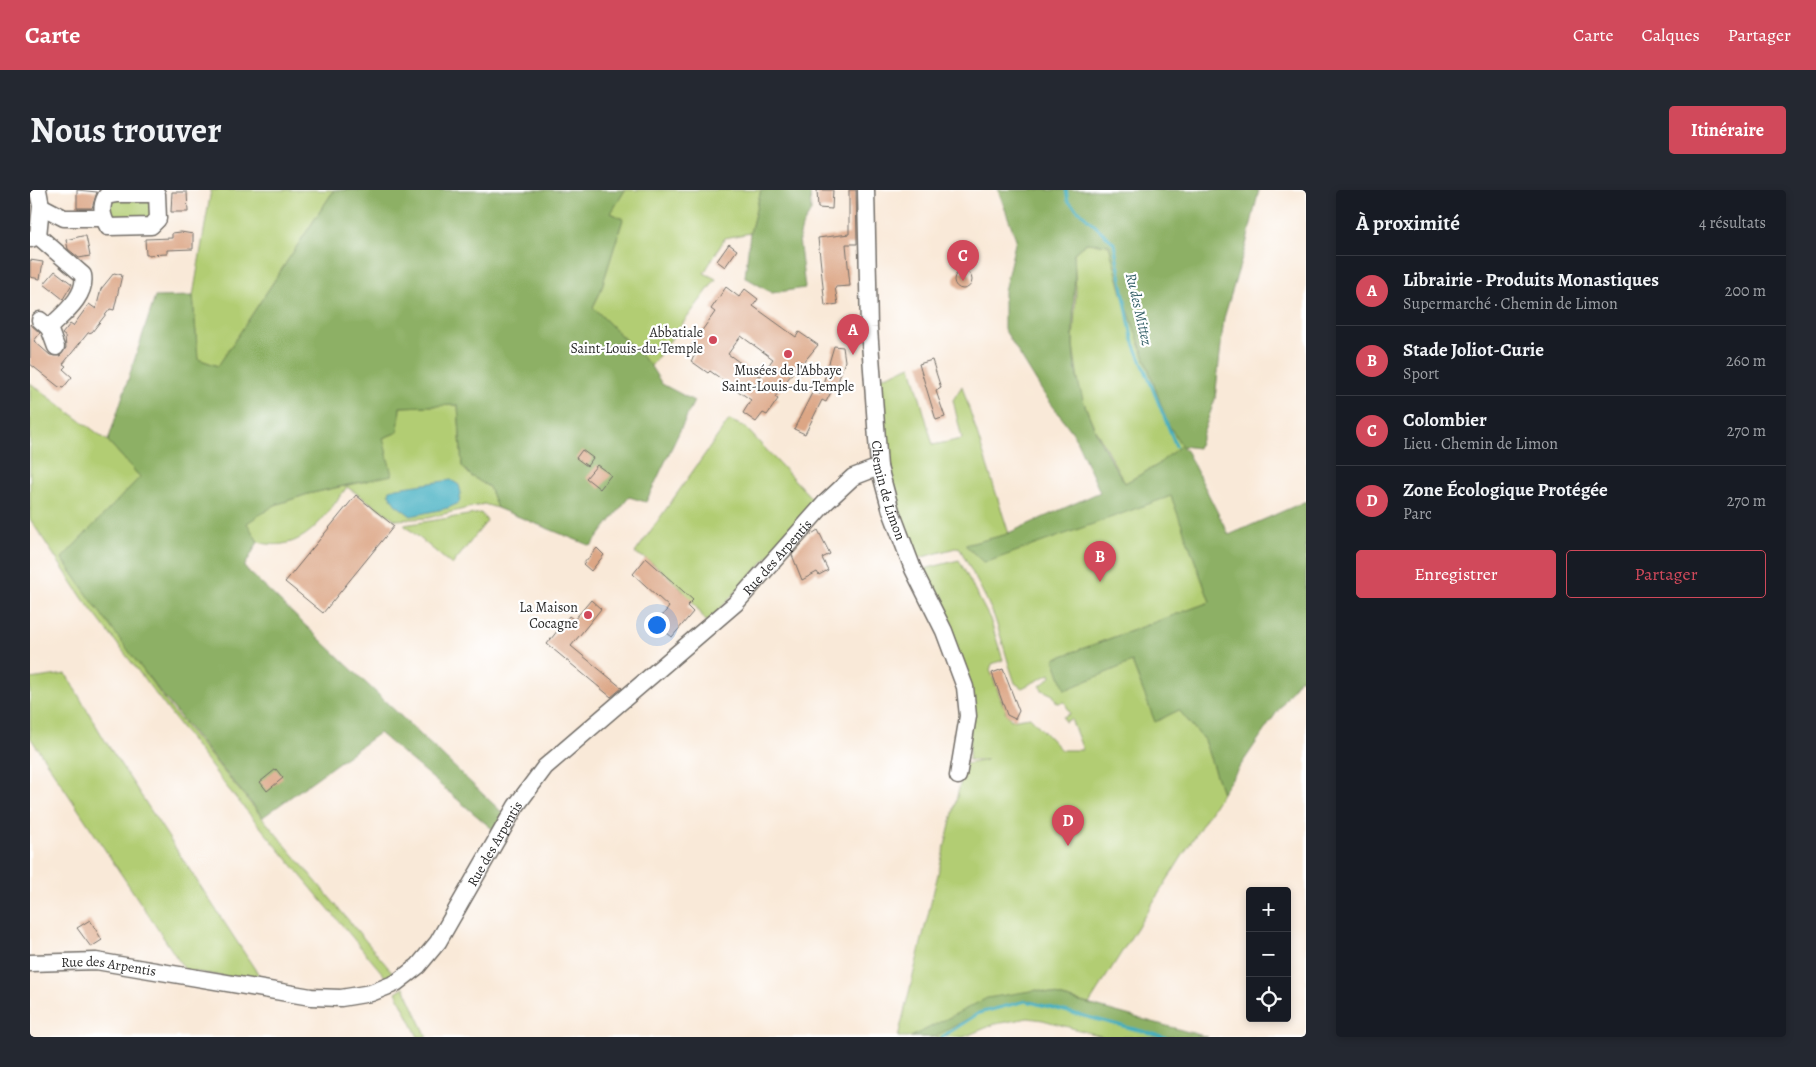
<!DOCTYPE html>
<html lang="fr">
<meta charset="utf-8">
<style>
:root{--surface:#171b24;--page:#242831;--text:#f1f3f6;--muted:#9ea1a6;--line:#363941;--accent:#d1495b}
body{margin:0;font-family:Alegreya,serif;background:var(--page);color:var(--text)}
.controls{position:absolute;right:15px;bottom:15px;display:grid;overflow:hidden;border-radius:5px;box-shadow:0 2px 8px #0003}
.controls button{width:45px;height:45px;display:grid;place-items:center;padding:0;border:0;border-bottom:1px solid var(--line);background:var(--surface);color:var(--text);font:25px sans-serif}
.you{position:absolute;left:626px;top:434px;width:18px;height:18px;margin:-12px;border:4px solid #fff;border-radius:50%;background:#1a73e8;box-shadow:0 0 0 8px #1a73e833}
.badge{display:grid;place-items:center;width:32px;height:32px;border-radius:50%;background:var(--accent);color:#fff;font-size:16px;font-weight:700}
.pin{position:absolute;translate:-50% -41px;filter:drop-shadow(0 1px 2px #0008)}
.pin::after{content:'';position:absolute;top:26px;width:18px;height:15px;background:inherit;clip-path:polygon(0 0,100% 0,50% 100%)}
.list{margin:0;padding:0;list-style:none}
h2{display:flex;justify-content:space-between;align-items:center;height:65px;margin:0;padding:0 20px;font-size:21px}
h2 small{font-size:16px;font-weight:400;color:var(--muted)}
.list li{display:grid;grid-template-columns:32px 1fr auto;gap:15px;align-items:center;box-sizing:border-box;height:70px;padding:0 20px;border-top:1px solid var(--line)}
.list b{display:block;font-size:19px;white-space:nowrap}
.list p{margin:0;font-size:16px;white-space:nowrap;color:var(--muted)}
.list em{font-size:16px;font-style:normal;color:var(--muted)}
.actions{display:flex;gap:10px;padding:15px 20px}
.actions a{flex:1;padding:11px 0;border:1px solid var(--accent);border-radius:5px;text-align:center;font-size:18px;color:var(--accent)}
.actions .main{background:var(--accent);color:#fff}
.icon{flex:none;width:28px;height:28px;fill:none;stroke:currentColor;stroke-width:2;stroke-linecap:round;stroke-linejoin:round}
.map{position:relative;flex:none;width:1276px;height:847px;overflow:hidden;border-radius:5px}
header{display:flex;align-items:center;gap:30px;box-sizing:border-box;height:70px;padding:0 25px;background:var(--accent);color:#fff}
header strong{font-size:24px}
nav{display:flex;gap:28px;margin-inline-start:auto;font-size:18px}
.intro{display:flex;align-items:center;justify-content:space-between;box-sizing:border-box;height:120px;padding:0 30px}
h1{margin:0;font-size:35px}
.button{padding:12px 22px;border-radius:5px;background:var(--accent);color:#fff;font-size:18px;font-weight:700}
main{display:flex;gap:30px;padding:0 30px}
aside{flex:1;background:var(--surface);border-radius:5px;box-shadow:0 2px 8px #0003}
.map>svg:first-child{display:block}
.green{fill:#b2cd73;stroke:#6e7c4f}
.forest{fill:#8db065;stroke:#5c6e48;fill-rule:evenodd}
.water{fill:#43afc1;stroke:#376d76}
.lines{fill:none;stroke-linecap:round;stroke-linejoin:round}
.stream{stroke:#43afc1;stroke-width:3}
.building{fill:#dca685;fill-rule:evenodd}
.minor-casing{stroke:#736e68;stroke-width:19}
.minor{stroke:#fff;stroke-width:16}
.poi-dot{fill:#d1495b;stroke:#fff;stroke-width:2}
.labels{text-anchor:middle;dominant-baseline:central;stroke-width:4.5;stroke-linejoin:round;paint-order:stroke}
.poi-label{font-size:14px;fill:#2b2b2b;stroke:#fff;text-anchor:end}
.street-label{font-size:14px;fill:#2b2b2b;stroke:#fff}
.water-label{font-size:15px;font-style:italic;fill:#356067;stroke:#fff}
</style>
<header>
<strong>Carte</strong>
<nav><a>Carte</a><a>Calques</a><a>Partager</a></nav>
</header>
<div class="intro"><h1>Nous trouver</h1><a class="button">Itinéraire</a></div>
<main>
<div class="map">
<svg width="1276" height="847" viewBox="0 0 1276 847">
<rect width="100%" height="100%" fill="#fff"/>
<filter id="ink" filterUnits="userSpaceOnUse"><feTurbulence type="fractalNoise" baseFrequency=".02" numOctaves="2"/><feDisplacementMap in="SourceGraphic" scale="10" xChannelSelector="R" yChannelSelector="G"/><feConvolveMatrix kernelMatrix="1 2 1 2 8 2 1 2 1" color-interpolation-filters="sRGB"/></filter>
<filter id="wash" filterUnits="userSpaceOnUse"><feTurbulence type="fractalNoise" baseFrequency=".0096" numOctaves="4" result="noise"/><feDisplacementMap in="SourceGraphic" scale="20" xChannelSelector="R" yChannelSelector="G"/><feGaussianBlur stdDeviation="1.12" result="paint"/><feColorMatrix in="noise" values="0 0 0 0 0 0 0 0 0 0 0 0 0 0 0 0 0 1.4 0 .05"/><feComposite in="paint" operator="in"/></filter>
<g filter="url(#wash)">
<rect width="100%" height="100%" fill="#f9e9d8"/>
<!-- green -->
<path class="green" d="M181,0h123l-116,176 -20,-7 -5,-63z
M595,0h136l-11,43 -25,5 -21,35 12,6 -65,87 -58,-59 7,-14 23,-74 -12,-6z
M119,8l3,21 -35,5 -10,-9 5,-16z
M1056,53l23,2 13,48 45,129 15,23 -26,21 -31,17 -31,-56 -14,-34 -7,-48 3,-53 -2,-39z
M881,176l22,79 29,-6 -9,-39 9,-14 47,148 -43,11 17,17 188,-67 39,107 -156,57 78,3 23,59 24,-11 25,30 18,53 -133,211 -52,-14 165,47h-98l-61,-17 -15,-2 -33,6 -31,13h-66l67,-273 22,-4h-18l2,-44 -46,-130 -1,-17 35,-9 31,59 13,41 -11,4 -2,6 13,35 4,2 -2,4 6,9 19,-3 31,33h22l-12,-31 -6,3 -2,-5 7,-3 -5,-12 -8,1 -4,-8 -11,-5 -2,-4 11,-9 -1,-3 -28,14 -7,-5c-8,-22 -13,-45 -21,-67 -10,-24 -23,-45 -35,-69l-40,11 -6,-3 -3,-6 -18,-66 -12,-105z
M0,193l78,58 32,36 -78,82 110,151 225,268 -9,2 -162,-194 -143,-187 -53,-80z
M428,215l4,61 9,10 18,11 8,21 -13,-4 -56,14 -32,2 -49,-33c-23,30 -44,68 -89,55l-12,-19 29,-18 33,-11 59,-13 16,-43 15,-6 2,-25z
M699,230l16,7 72,77 -110,119c-16,-26 -44,-57 -72,-70z
M451,323l6,8 -35,44 -48,-40z
M36,484l38,65 160,244 -79,-13 -155,-233v-58z
M374,797l23,50h-9l-22,-45z"/>
<!-- forest -->
<path class="forest" d="M304,0h291l-14,23 12,6 -23,74 -7,14 57,58 12,19 32,17 -48,101 -17,-5 -38,49 -94,-38 -8,-21 -18,-11 -9,-10 -4,-61 -58,2 -2,25 -15,6 9,37 -84,19 -33,11 -28,18 11,19 -14,25 263,250 -10,16 -118,-100 -116,84c-71,-84 -140,-168 -201,-259l78,-81 -32,-36 47,-144 38,-1 5,63 20,7z
M731,0h49l1,21 -9,16 -3,12 6,49 -33,5 -27,-16 5,-44z
M968,0h261l-13,55 -22,73 -9,81 -17,49 -16,-2 5,6 42,83 77,-34v182l-6,-5 -78,115 -18,-53 -25,-30 -24,12 -23,-60 -67,28 -11,-31 156,-57 -39,-106 -181,65 -7,1 -18,-17 39,-10 96,-43 -27,-59 -29,-39 -40,-65v-38l12,-52zM1056,53l23,2 13,48 45,129 14,23 -25,21 -31,17c-27,-41 -50,-88 -52,-138 -1,-31 3,-61 1,-92z
M1007,800l148,41 23,6h-44l-80,-20 -57,-17 -50,14 -43,23h-23l76,-39z"/>
<!-- water -->
<path class="water" d="M421,290l8,5 2,8 -2,10 -11,5 -37,8 -16,-12 -6,-10 1,-4 7,-2z"/>
<g class="lines">
<!-- stream -->
<path class="stream" d="M1036,0l2,11 46,42 18,95 44,108
M912,847l37,-24 47,-12 139,36"/>
</g>
<g id="blocks">
<!-- building -->
<path class="building" d="M47,0l20,2 -5,16h-15z
M787,0h16l-1,19 -14,-1z
M819,0h7l1,54h-11l4,42 -15,1 3,17 -13,2 -7,-68 31,-4z
M142,2h15l1,20h-17z
M151,42l12,2v15l-26,1v4l-21,1 -1,-16 27,-1v-5z
M52,46h4l4,20 -11,2 -11,-9 -2,-9z
M699,54l8,6 -12,17 -8,-6z
M0,70l13,2 -3,17 -10,-2z
M924 90a9 9 0 1 1 18 0a9 9 0 1 1-18 0Z
M25,81l17,13 -9,15 -19,-15z
M84,83l8,2 -8,35 -4,-1 -18,23 -4,1 -25,31 3,2 -3,3 9,8 -9,11 -4,-1 -29,-23v-40l10,9 -6,8 16,14 10,1 6,-8 -1,-12 -3,-2 8,-10 3,2 16,-22 7,5 5,-20z
M696,97l13,10 6,-8 13,10 -5,7 43,31 3,-5 19,13 -15,18 -2,-2 -26,36 3,2 -11,16 -4,-2 -7,9 -13,-9 8,-13 -41,-29 -2,2 -17,-12 6,-9 -6,-6 24,-34 -4,-3zM711,146l32,23 -13,18 -32,-23z
M804,156l9,1 2,14 -10,30 -3,-1 -6,12 -4,-2 -17,34 -11,-5 19,-38 7,3z
M902,170l9,28 -5,3 9,26 -9,3 -17,-56z
M552,260l11,8 -6,8 -11,-8z
M567,275l14,10 -11,14 -14,-11z
M326,305l38,31 -71,87 -38,-31z
M788,340l12,24 -8,4 6,12 -9,5 -2,-3 -15,8 -10,-25 18,-20z
M567,358l7,7 -13,16 -8,-7z
M616,368l47,42 -6,6 6,6 -21,25 -16,-13 13,-17 -36,-33z
M561,410l10,9 -30,37 51,42 -11,9 -64,-53 22,-28 5,4z
M973,479l16,42 -4,8 -8,-4 -15,-42z
M246,579l7,9 -16,13 -7,-9z
M60,730l12,20 -11,7 -14,-19z"/>
</g>
</g>
<g filter="url(#ink)">
<use href="#blocks" fill-opacity="0" stroke="#736e68" stroke-width="1"/>
<g class="lines">
<!-- minor casing -->
<g class="minor-casing">
<g id="minor">
<path id="s1" d="M836,0l3,138 10,139 12,44 22,58 31,62 21,56 3,29 -10,60"/>
<path d="M87,4h40l1,25 -7,7 -43,1c-6,-11 -8,-20 -2,-31z"/>
<path d="M11,16l23,12h39"/>
<path d="M8,46l45,39c4,21 -20,39 -34,53"/>
<path d="M1,49l7,-3 3,-30 -3,-16"/>
<path d="M10,130l9,8 7,19"/>
<path id="s2" d="M0,773l66,-2 215,36 30,1 30,-5 25,-10 22,-17 20,-24 78,-136 29,-39 191,-164 89,-100 28,-26 26,-10"/>
</g>
</g>
<!-- minor -->
<use href="#minor" class="minor"/>
</g>
</g>
<!-- markers -->
<g class="poi-dot">
<circle cx="683" cy="150" r="5"/>
<circle cx="758" cy="164" r="5"/>
<circle cx="558" cy="425" r="5"/>
</g>
<g class="labels">
<!-- poi labels -->
<g class="poi-label">
<text x="673" y="142">Abbatiale<tspan x="673" dy="16">Saint-Louis-du-Temple</tspan></text>
<text x="758" y="180" text-anchor="middle">Musées de l'Abbaye<tspan x="758" dy="16">Saint-Louis-du-Temple</tspan></text>
<text x="548" y="417">La Maison<tspan x="548" dy="16">Cocagne</tspan></text>
</g>
<!-- street labels -->
<g class="street-label">
<text stroke="none"><textPath href="#s1" startOffset="302">Chemin de Limon</textPath></text>
<text stroke="none"><textPath href="#s2" startOffset="949">Rue des Arpentis</textPath></text>
<text stroke="none"><textPath href="#s2" startOffset="544">Rue des Arpentis</textPath></text>
<text stroke="none"><textPath href="#s2" startOffset="79">Rue des Arpentis</textPath></text>
</g>
<!-- water labels -->
<g class="water-label">
<text transform="translate(1109 119) rotate(77)">Ru des Mittez</text>
</g>
</g>
</svg>
<div class="controls">
<button>+</button>
<button>−</button>
<button><svg class="icon" aria-label="locate" viewBox="0 0 24 24"><circle cx="12" cy="12" r="6"/><path d="M12 2v4M12 18v4M2 12h4M18 12h4"/></svg></button>
</div>
<div class="you"></div>
<div class="pin badge" style="left:823px;top:165px">A</div>
<div class="pin badge" style="left:1070px;top:392px">B</div>
<div class="pin badge" style="left:933px;top:91px">C</div>
<div class="pin badge" style="left:1038px;top:656px">D</div>
</div>
<aside>
<h2>À proximité<small>4 résultats</small></h2>
<ul class="list">
<li><span class="badge">A</span><div><b>Librairie - Produits Monastiques</b><p>Supermarché · Chemin de Limon</p></div><em>200 m</em></li>
<li><span class="badge">B</span><div><b>Stade Joliot-Curie</b><p>Sport</p></div><em>260 m</em></li>
<li><span class="badge">C</span><div><b>Colombier</b><p>Lieu · Chemin de Limon</p></div><em>270 m</em></li>
<li><span class="badge">D</span><div><b>Zone Écologique Protégée</b><p>Parc</p></div><em>270 m</em></li>
</ul>
<div class="actions"><a class="main">Enregistrer</a><a>Partager</a></div>
</aside>
</main>
